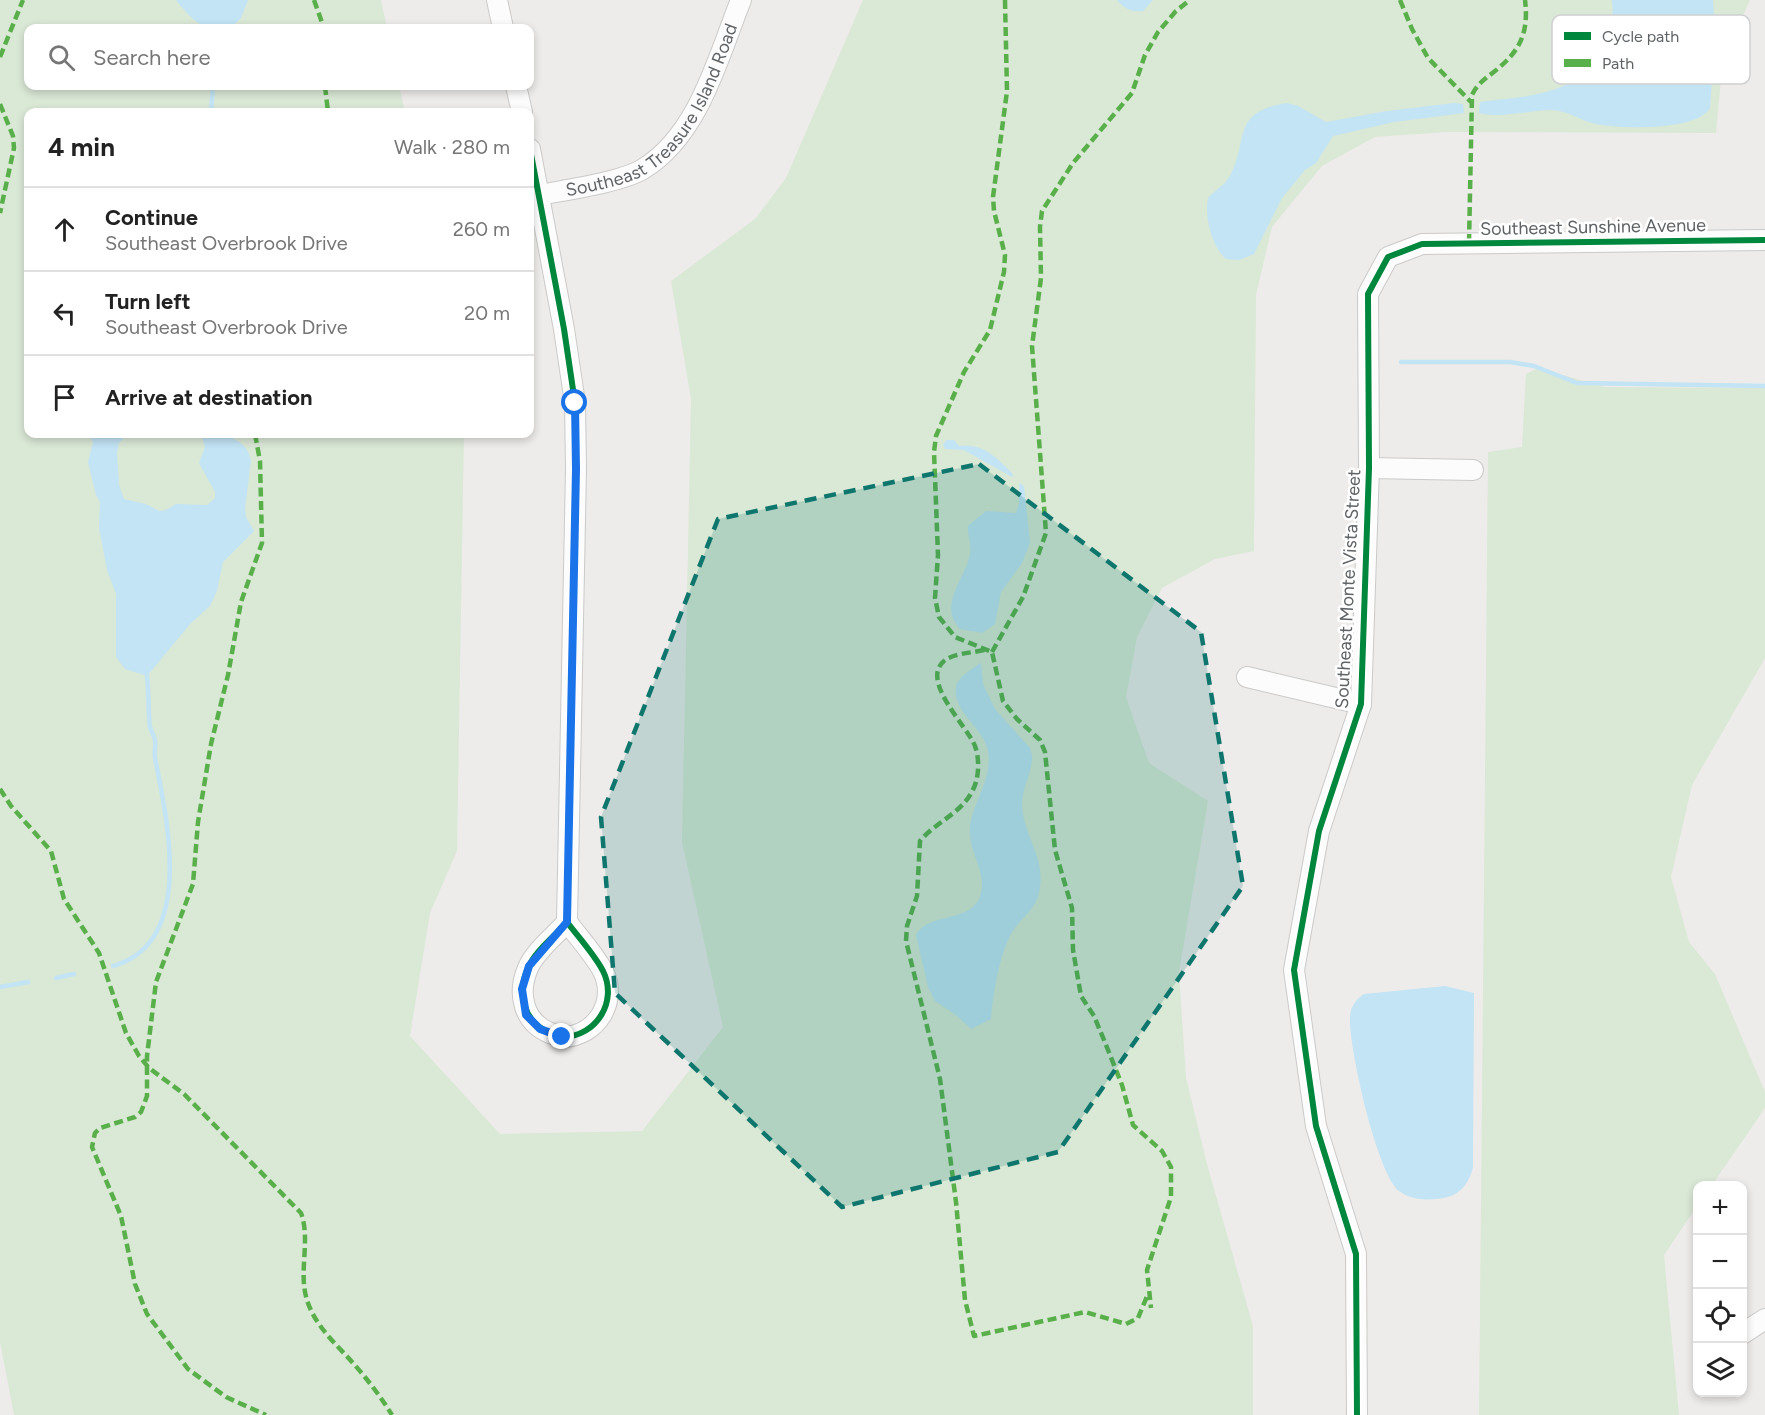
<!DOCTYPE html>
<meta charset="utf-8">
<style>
:root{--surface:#fff;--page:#f2f2f2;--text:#222;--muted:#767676;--line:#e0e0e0}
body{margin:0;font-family:Figtree,sans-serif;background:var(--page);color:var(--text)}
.controls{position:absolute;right:18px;bottom:18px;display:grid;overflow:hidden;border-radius:12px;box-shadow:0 3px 9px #0003}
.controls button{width:54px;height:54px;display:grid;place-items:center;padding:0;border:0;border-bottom:2px solid var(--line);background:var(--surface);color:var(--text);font:30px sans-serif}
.stop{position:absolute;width:18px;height:18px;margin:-14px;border:4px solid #1a73e8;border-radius:50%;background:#fff}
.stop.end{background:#1a73e8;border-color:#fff;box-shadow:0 2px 6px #0008}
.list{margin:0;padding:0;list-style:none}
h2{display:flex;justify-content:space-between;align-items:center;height:78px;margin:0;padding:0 24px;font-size:26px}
h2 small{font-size:20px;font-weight:400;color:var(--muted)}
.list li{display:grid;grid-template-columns:39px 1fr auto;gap:18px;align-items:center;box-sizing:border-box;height:84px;padding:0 24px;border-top:2px solid var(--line)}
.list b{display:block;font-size:22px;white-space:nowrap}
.list p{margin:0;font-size:20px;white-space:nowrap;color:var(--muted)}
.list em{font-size:20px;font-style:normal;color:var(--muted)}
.icon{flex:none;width:33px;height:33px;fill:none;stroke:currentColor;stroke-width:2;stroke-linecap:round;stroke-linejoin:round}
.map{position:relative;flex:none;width:1765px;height:1415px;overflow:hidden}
.search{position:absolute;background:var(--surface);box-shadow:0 3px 9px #0003;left:24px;top:24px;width:510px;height:66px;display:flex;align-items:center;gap:15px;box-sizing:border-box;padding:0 21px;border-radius:12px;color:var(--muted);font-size:22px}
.panel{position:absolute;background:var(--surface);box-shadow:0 3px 9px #0003;left:24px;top:108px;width:510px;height:330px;border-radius:12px}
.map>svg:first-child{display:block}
.green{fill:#dae8d6}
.water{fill:#c2e4f4}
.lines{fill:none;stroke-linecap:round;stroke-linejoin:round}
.stream{stroke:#c2e4f4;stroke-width:4.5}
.minor-casing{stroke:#cbcac9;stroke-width:22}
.minor{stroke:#fcfcfc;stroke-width:20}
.quiet{stroke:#59b04a;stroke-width:4.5;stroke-dasharray:9 4.5;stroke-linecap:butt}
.cycleway-casing{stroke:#fff;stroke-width:10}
.cycleway{stroke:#00873e;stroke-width:6}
.route{stroke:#1a73e8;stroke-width:8}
.marked{fill:#0f766e;fill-opacity:0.2;stroke:#0f766e;stroke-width:4.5;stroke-dasharray:12 8;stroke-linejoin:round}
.labels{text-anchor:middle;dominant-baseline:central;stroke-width:5;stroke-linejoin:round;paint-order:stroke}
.street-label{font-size:18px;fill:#5f6366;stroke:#fff}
.key{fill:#fff;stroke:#cfd0d1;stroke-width:1.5}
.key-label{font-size:16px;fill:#5f6366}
</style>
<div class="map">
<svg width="1765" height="1415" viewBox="0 0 1765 1415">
<rect width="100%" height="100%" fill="#eeecea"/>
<!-- green -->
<path class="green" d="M0,0h381l6,28h-359v58h371l6,26h-377v322h436l-7,417 -27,62 -20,123 90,98 142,-3 81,-104 -41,-185 9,-443 -20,-118 84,-62 31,-41 77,-178h887l-27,59 -7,74 -269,-1 -72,5 -53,29 -50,61 -16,68 -2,256 -39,8 -53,29 -25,49 -11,60 23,66 59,38 -29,171 7,106 21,86 46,162v89h-1239l-14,-73z
M1538,368l67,19 160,1v270l-73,127 -21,92 18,65 26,32 50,118v16l-53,77 -14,1 -1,20 -33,49 15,160h-200l9,-963 34,-5 4,-73z"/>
<!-- water -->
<path class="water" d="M176,0h72l-7,18 -8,8c-28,9 -41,-6 -57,-26z
M1117,0h36l-10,11c-13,1 -18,-2 -26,-11z
M1612,0h101l2,35 -5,73c-13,23 -90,21 -114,16 -15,-3 -27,-13 -44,-14 -24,0 -49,9 -73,3l1,-11c48,-6 102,-6 124,-57 7,-14 10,-29 8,-45z
M1287,103l11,3 28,16 61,-11 67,-8 9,1 1,9 -70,9 -61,14 -17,27 -11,7 -23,28 -28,56 -15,6 -13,-1c-14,-12 -22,-43 -18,-61 8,-9 18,-13 23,-24 18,-36 0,-62 56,-71z
M88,434h40l-9,9 -2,10 2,32 5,14 22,5 13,7 7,-1 10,-6 31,1 8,-7v-6l-16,-29 6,-16 -4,-13c20,-1 45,3 50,26l-6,49 1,8 8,14 -31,31 -6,29 -7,15 -19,17 -44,53 -22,-7 -9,-12v-63l-9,-24 -8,-42 1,-26 -4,-7 -8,-33 5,-20z
M947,440h7l5,6c24,-4 39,13 54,28l-1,3 -48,-27 -19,-1 -2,-5z
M1019,483l5,3 6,57 -8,20 -21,29 -6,32 -13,9 -22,-4c-23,-24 6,-51 10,-75 2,-10 -3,-19 -2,-28l18,-15 30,2 3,-9z
M981,663l2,21 12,25 35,39 2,7c1,17 -10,32 -10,49 1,33 25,53 17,89 -4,18 -20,26 -28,41 -12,22 -18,61 -20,85l-20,10 -15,-14 -21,-14 -7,-14 -12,-52c13,-24 58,-11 65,-42 5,-21 -10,-38 -11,-58 -2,-29 23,-51 18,-84 -4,-23 -36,-39 -32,-64 1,-9 18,-20 25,-24z
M1445,986l29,7 -1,174c-3,14 -11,26 -25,30 -15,4 -36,4 -49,-6 -22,-17 -51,-146 -49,-175 1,-10 6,-17 14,-22z"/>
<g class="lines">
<!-- stream -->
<path class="stream" d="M211,112l2,-26
M1401,362h109l24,4 43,17 188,3
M113,966c83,-23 54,-147 42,-208 -1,-6 1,-12 0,-18 -1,-5 -4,-9 -5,-13 -2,-16 -1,-34 -3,-51
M56,978l18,-4
M0,987l28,-5"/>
<!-- minor casing -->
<g class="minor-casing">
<g id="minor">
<path d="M497,0l6,28"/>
<path d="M516,86l6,26"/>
<path d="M530,149l34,180 11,74 1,66 -9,453c12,16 27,32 36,49 15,30 -6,65 -40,66 -4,0 -9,-3 -13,-4 -27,-11 -33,-40 -22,-65 7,-17 27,-32 39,-46"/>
<path id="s1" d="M540,195c25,-5 82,-13 103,-26 56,-34 75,-112 98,-169"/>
<path d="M1369,468l104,2"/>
<path d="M1247,677l114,27"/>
<path d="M1742,1334l23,-15"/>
<path d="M1357,1415l-1,-161 -40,-128 -22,-156 25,-139 42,-127 8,-236 -1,-174 20,-37 34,-13 343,-4"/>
</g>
</g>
<!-- minor -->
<use href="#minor" class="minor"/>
<!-- quiet -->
<path class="quiet" d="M314,0l10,28
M1005,0l2,91 -14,106 1,14 11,44 -1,17 -14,58 -26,42 -28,64 -2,16 4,103 -3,43 4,19 16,20 37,15 11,49 14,18 23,21 5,12 10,98 17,58 1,42 8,46 13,20 10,24 18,45 11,40 29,26 9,16v30l-24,73 4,38
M1400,0l12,29 16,29 43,44
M0,57l23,-57
M325,86l3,26
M0,104l13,32 1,12 -14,65
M1469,243l3,-148c5,-11 13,-16 23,-24 25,-20 34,-38 30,-71
M255,434l5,27 2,82 -21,59 -13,73 -17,69 -13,78 -5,62 -37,98 -9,74v40l-6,16 -6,5 -35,11 -5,5 -3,14 29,69 14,68 12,30 41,55 38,28 40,18
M984,650c-12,3 -30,3 -40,11 -24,20 23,65 31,85 4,11 4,25 1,36 -9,30 -39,38 -56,59l-3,55 -10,30 -1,15 34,138 16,123 9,98 9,36 111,-24 41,12 12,-6 10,-24
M992,652l31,-55 23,-64 -14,-187 9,-68 -1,-51 2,-16 31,-48 59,-70 13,-38 13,-23 18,-21 14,-11
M0,789l11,17 40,45 13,48 35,54 27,80 13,23 10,12 35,26 117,119c10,27 -3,59 6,87 8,26 29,44 46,63 15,17 28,34 39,52"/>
<!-- cycleway casing -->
<g class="cycleway-casing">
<path id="cycleway" d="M530,149l34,180 11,74 1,66 -9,453c12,16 27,32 36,49 15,30 -6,65 -40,66 -4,0 -9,-3 -13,-4 -27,-11 -33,-40 -22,-65 7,-17 27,-32 39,-46
M1357,1415l-1,-161 -40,-128 -22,-156 25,-139 42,-127 8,-236 -1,-174 20,-37 34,-13 343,-4"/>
</g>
<!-- cycleway -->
<use href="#cycleway" class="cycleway"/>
</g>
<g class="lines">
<!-- route -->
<path class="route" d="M562,1037l-22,-8 -14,-14 -4,-26 7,-23 38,-44 9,-453 -1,-66"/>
</g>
<!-- marked area -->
<path class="marked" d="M979,464l222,168 42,254 -185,266 -216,55 -227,-214 -14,-176 117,-298z"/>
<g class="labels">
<!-- street labels -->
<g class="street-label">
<text stroke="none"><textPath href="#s1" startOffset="153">Southeast Treasure Island Road</textPath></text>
<text transform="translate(1593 227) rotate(-1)">Southeast Sunshine Avenue</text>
<text transform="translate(1348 589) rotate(-87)">Southeast Monte Vista Street</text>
</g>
</g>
<!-- legend -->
<rect x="1552" y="15" width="198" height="69" rx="9" class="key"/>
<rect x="1564" y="32" width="27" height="8" fill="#00873e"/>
<rect x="1564" y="59" width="27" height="8" fill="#59b04a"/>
<g class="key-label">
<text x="1602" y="42">Cycle path</text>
<text x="1602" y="69">Path</text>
</g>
</svg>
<div class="controls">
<button>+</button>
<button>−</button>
<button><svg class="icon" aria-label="locate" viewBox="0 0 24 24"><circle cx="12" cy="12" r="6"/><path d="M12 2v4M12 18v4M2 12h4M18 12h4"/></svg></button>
<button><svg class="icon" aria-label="layers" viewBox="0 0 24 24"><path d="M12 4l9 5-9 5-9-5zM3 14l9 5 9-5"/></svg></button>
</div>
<div class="stop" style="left:575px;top:403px"></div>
<div class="stop end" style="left:562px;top:1037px"></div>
<div class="search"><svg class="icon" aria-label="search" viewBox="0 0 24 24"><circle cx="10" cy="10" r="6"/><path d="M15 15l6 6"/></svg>Search here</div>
<section class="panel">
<h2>4 min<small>Walk · 280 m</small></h2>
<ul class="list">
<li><svg class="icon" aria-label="ahead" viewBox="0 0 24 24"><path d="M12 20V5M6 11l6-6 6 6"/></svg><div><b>Continue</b><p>Southeast Overbrook Drive</p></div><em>260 m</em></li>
<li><svg class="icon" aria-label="left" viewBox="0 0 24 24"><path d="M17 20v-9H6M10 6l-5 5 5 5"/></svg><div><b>Turn left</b><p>Southeast Overbrook Drive</p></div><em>20 m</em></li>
<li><svg class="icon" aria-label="arrive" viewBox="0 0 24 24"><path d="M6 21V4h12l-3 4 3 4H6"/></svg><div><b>Arrive at destination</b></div></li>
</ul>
</section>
</div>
